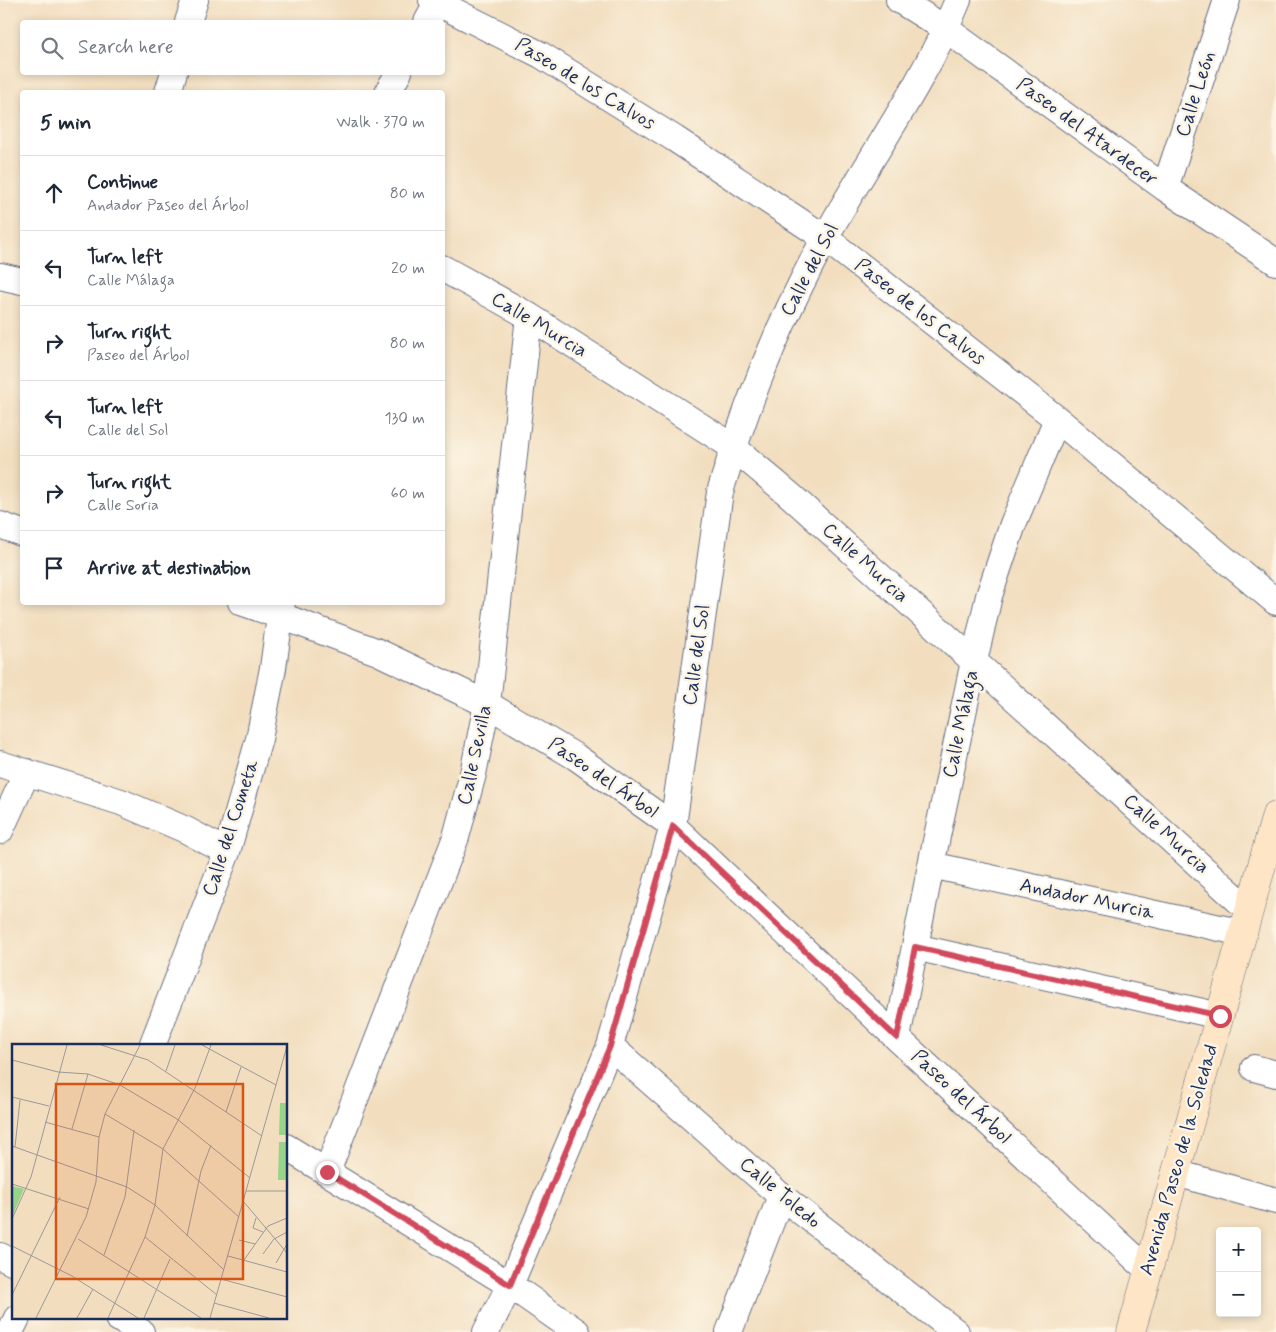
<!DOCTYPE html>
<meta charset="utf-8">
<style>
:root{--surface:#fff;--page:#f6f6f7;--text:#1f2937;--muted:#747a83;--line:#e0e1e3}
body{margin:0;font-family:Mynerve,sans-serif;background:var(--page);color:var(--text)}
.controls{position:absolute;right:15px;bottom:15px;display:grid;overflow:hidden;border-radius:5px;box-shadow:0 2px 8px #0003}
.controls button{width:45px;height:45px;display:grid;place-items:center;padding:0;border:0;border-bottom:1px solid var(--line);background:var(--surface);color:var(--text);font:25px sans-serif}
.stop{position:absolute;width:15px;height:15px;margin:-11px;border:4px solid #d1495b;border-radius:50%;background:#fff}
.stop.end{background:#d1495b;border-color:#fff;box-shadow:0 1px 5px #0008}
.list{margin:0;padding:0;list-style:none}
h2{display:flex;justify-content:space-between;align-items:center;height:65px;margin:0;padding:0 20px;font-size:21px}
h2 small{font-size:16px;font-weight:400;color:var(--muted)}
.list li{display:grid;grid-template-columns:32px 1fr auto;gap:15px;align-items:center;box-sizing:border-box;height:75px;padding:0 20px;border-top:1px solid var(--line)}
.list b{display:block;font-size:19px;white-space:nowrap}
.list p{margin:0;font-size:16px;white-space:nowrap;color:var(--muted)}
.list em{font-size:16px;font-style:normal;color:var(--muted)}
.icon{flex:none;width:28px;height:28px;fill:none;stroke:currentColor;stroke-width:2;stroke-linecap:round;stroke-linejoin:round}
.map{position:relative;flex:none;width:1276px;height:1332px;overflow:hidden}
.search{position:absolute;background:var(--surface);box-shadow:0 2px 8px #0003;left:20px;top:20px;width:425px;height:55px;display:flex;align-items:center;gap:12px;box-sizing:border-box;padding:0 18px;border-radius:5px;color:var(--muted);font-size:19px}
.panel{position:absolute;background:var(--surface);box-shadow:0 2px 8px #0003;left:20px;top:90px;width:425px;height:515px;border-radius:5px}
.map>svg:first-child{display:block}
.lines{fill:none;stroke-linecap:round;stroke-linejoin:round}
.street-casing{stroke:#666c80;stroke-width:28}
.secondary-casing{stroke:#666c80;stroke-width:29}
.street{stroke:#fff;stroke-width:26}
.secondary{stroke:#fde5c5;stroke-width:28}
.route{stroke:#d1495b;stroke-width:6}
.labels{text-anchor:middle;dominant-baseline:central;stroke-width:5;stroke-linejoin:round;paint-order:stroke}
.street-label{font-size:20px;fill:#1b2f5e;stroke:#fcf5e5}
.inset-road{fill:none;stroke:#9c9898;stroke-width:1}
.view{fill:#d45514;fill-opacity:0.15;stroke:#d45514;stroke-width:2.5}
.inset-edge{fill:none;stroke:#1b2f5e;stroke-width:2.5}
</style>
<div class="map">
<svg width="1276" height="1332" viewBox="0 0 1276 1332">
<rect width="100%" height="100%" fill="#fcf5e5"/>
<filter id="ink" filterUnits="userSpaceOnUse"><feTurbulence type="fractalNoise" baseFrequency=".02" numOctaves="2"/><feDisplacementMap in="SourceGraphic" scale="10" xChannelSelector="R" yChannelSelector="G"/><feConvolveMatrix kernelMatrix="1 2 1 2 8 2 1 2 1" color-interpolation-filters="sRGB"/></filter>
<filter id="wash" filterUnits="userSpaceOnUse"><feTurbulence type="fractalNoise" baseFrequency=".0096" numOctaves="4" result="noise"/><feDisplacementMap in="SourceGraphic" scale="20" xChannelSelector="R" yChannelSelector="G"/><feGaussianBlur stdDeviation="1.12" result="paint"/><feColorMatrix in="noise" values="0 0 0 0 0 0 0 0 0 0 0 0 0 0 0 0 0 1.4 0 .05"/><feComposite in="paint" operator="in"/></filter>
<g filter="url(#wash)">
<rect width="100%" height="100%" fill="#f2debf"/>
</g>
<g filter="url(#ink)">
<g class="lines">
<!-- street casing -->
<g class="street-casing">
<path id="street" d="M432,0l109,55 134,84 150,99 232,181 219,183
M899,0l47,29 219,159 111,74
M188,22l7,-22
M427,22l12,-22
M168,92l6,-20
M388,92l11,-20
M1165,188l62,-188
M442,268l87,48 204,131 58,49 458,414
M0,276l22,5
M0,525l22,8
M241,602l40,14 97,36 109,52 89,53 97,69 224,212 251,232
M0,764l121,38 65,28 41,22
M0,831l27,-59
M931,865l312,68
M915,947l305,69
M897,1038l34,-173 43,-204 15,-65 24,-72 44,-105
M152,1046l75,-194 32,-113 14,-71 9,-66
M610,1046l171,150 175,136
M1254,1068l22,6
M286,1147l224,138 67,47
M327,1172l129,-335 17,-63 14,-70 42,-388
M1176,1173l100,28
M0,1256l14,7
M118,1318l23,14
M10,1332l7,-14
M486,1332l24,-47 100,-239 63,-220 47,-334c26,-88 61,-174 105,-254 44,-80 99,-154 133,-238
M729,1332l52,-136"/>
</g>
<!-- secondary casing -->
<g class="secondary-casing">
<path id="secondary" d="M1131,1332l145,-517"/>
</g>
<!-- street -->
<use href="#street" class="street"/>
<!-- secondary -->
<use href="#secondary" class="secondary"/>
</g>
</g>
<g class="lines" filter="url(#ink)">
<!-- route -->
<path class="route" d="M327,1172l183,113 100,-239 63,-220 224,212 18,-91 305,69"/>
</g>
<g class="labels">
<!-- street labels -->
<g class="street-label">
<text transform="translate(585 84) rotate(31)">Paseo de los Calvos</text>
<text transform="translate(1196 94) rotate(-72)">Calle León</text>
<text transform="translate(1087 132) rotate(36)">Paseo del Atardecer</text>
<text transform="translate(810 270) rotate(-62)">Calle del Sol</text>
<text transform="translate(920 312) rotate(38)">Paseo de los Calvos</text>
<text transform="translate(539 325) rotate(31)">Calle Murcia</text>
<text transform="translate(865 563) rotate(42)">Calle Murcia</text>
<text transform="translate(697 655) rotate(-82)">Calle del Sol</text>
<text transform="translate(961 724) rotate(-78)">Calle Málaga</text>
<text transform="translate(475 755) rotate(-78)">Calle Sevilla</text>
<text transform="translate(603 778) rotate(34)">Paseo del Árbol</text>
<text transform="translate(231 828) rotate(-72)">Calle del Cometa</text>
<text transform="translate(1166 834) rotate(42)">Calle Murcia</text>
<text transform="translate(1087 899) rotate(12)">Andador Murcia</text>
<text transform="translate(961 1097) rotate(43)">Paseo del Árbol</text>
<text transform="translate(1179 1160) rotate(-74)">Avenida Paseo de la Soledad</text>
<text transform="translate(780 1193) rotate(40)">Calle Toledo</text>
</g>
</g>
<!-- overview -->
<g transform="translate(12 1044)">
<rect width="275" height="275" fill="#f2debf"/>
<path d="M268,59h7v32h-8zM267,98h8v38h-9zM0,142l12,3 -12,28z" fill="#97d388"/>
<path class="inset-road" d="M89,1l47,15 114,76M190,1l74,40M0,16l46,12 30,2 32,11 57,34 73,59M154,27l9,-26M0,53l37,9M214,68l15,-45M93,70l58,35 76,68M33,78l54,15M60,85l16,-55M0,102l115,41 28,18 69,65M3,103l5,-47M0,140l77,25M234,147h41M231,157l44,52M244,174l-3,10 10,4M0,175l19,-42 36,-132M175,192l14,-65 10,-26M133,193l72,58M66,195l123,79M227,196l16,4M0,202l60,30 66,42M251,210l11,-15 13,-7M92,211l21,-58 9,-67M216,212l59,16M232,216l24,-34 19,-8M264,219l11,-19M209,235l66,18M0,251l48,-98M202,259l55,15M24,274l50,-101 10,-35 3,-45 6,-23 35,-69M65,274l16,-29M96,274l37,-81 10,-32 8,-56 32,-61 16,-43M132,274l26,-59M198,274l77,-272"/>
<path class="view" d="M44,40h187v195h-187z"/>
<rect width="275" height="275" class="inset-edge"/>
</g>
</svg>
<div class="controls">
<button>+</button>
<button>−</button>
</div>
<div class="stop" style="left:1220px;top:1016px"></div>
<div class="stop end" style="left:327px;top:1172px"></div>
<div class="search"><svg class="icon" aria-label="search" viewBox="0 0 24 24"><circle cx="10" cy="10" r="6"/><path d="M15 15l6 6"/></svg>Search here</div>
<section class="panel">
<h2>5 min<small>Walk · 370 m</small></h2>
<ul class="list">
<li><svg class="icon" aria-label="ahead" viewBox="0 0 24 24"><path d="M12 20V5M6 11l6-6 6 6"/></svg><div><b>Continue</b><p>Andador Paseo del Árbol</p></div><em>80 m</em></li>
<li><svg class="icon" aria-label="left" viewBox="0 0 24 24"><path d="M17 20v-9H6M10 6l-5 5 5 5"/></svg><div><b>Turn left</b><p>Calle Málaga</p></div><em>20 m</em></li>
<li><svg class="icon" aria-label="right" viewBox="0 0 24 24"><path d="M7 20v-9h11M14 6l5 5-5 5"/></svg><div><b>Turn right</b><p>Paseo del Árbol</p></div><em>80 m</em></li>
<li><svg class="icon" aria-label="left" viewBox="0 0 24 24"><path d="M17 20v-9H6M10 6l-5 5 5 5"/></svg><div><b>Turn left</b><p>Calle del Sol</p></div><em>130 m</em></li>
<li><svg class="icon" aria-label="right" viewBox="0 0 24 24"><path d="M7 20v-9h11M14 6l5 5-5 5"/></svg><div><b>Turn right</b><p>Calle Soria</p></div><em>60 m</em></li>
<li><svg class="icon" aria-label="arrive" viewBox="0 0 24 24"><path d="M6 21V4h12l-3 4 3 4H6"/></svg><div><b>Arrive at destination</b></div></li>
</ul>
</section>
</div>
